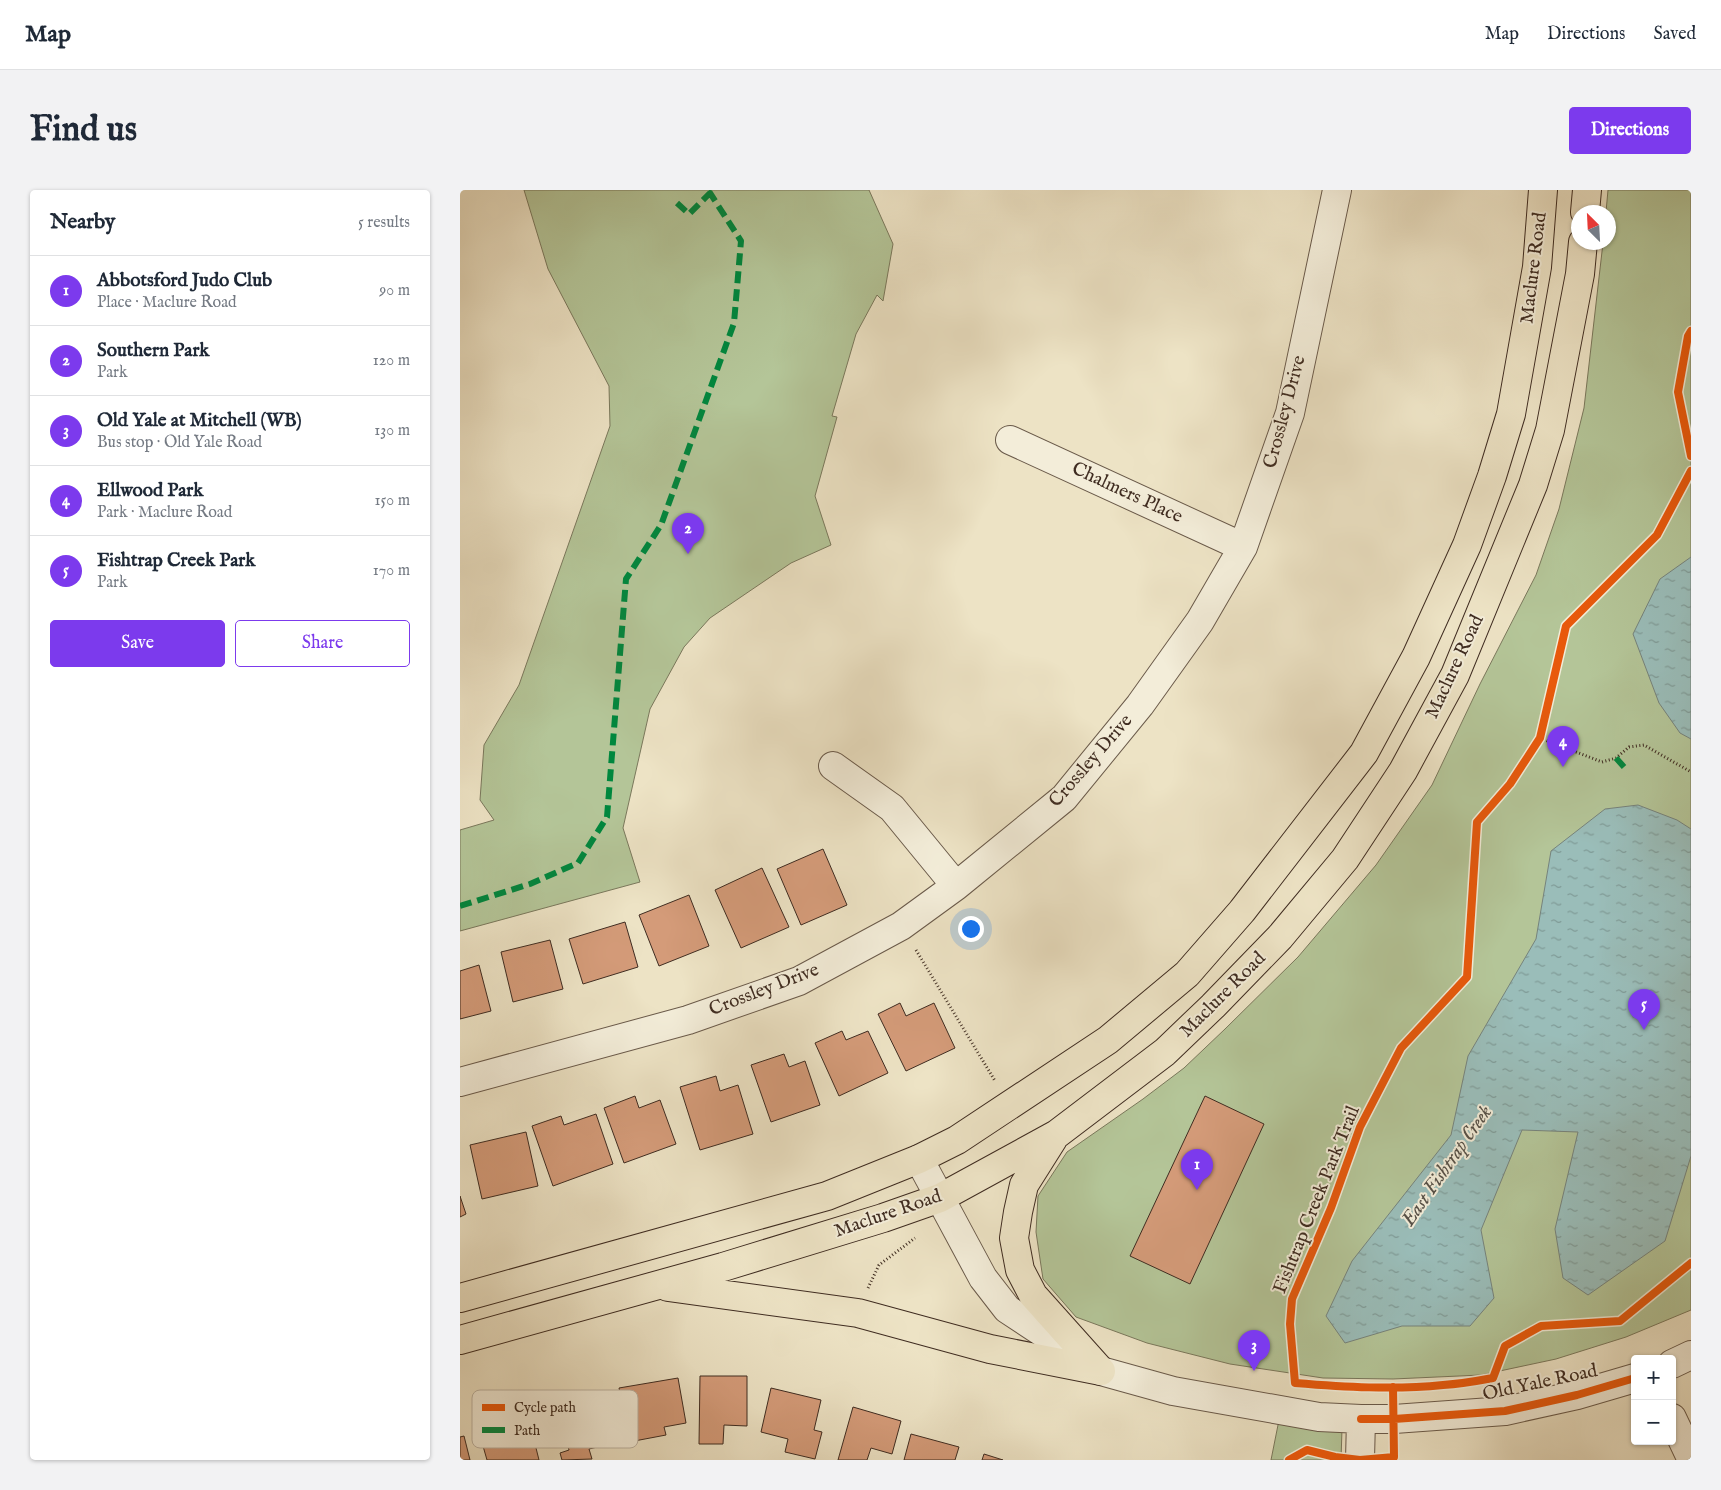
<!DOCTYPE html>
<meta charset="utf-8">
<style>
:root{--surface:#fff;--page:#f2f2f3;--text:#1f2937;--muted:#747a83;--line:#e0e1e3;--accent:#7c3aed}
body{margin:0;font-family:"IM FELL English",serif;background:var(--page);color:var(--text)}
.controls{position:absolute;right:15px;bottom:15px;display:grid;overflow:hidden;border-radius:5px;box-shadow:0 1px 4px #0004}
.controls button{width:45px;height:45px;display:grid;place-items:center;padding:0;border:0;border-bottom:1px solid var(--line);background:var(--surface);color:var(--text);font:25px sans-serif}
.compass{position:absolute;left:1111px;top:15px;width:45px;height:45px;border-radius:50%;background:var(--surface);box-shadow:0 1px 4px #0004;rotate:336deg}
.you{position:absolute;left:510px;top:738px;width:18px;height:18px;margin:-12px;border:4px solid #fff;border-radius:50%;background:#1a73e8;box-shadow:0 0 0 8px #1a73e833}
.badge{display:grid;place-items:center;width:32px;height:32px;border-radius:50%;background:var(--accent);color:#fff;font-size:16px;font-weight:700}
.pin{position:absolute;translate:-50% -41px;filter:drop-shadow(0 1px 2px #0008)}
.pin::after{content:'';position:absolute;top:26px;width:18px;height:15px;background:inherit;clip-path:polygon(0 0,100% 0,50% 100%)}
.list{margin:0;padding:0;list-style:none}
h2{display:flex;justify-content:space-between;align-items:center;height:65px;margin:0;padding:0 20px;font-size:21px}
h2 small{font-size:16px;font-weight:400;color:var(--muted)}
.list li{display:grid;grid-template-columns:32px 1fr auto;gap:15px;align-items:center;box-sizing:border-box;height:70px;padding:0 20px;border-top:1px solid var(--line)}
.list b{display:block;font-size:19px;white-space:nowrap}
.list p{margin:0;font-size:16px;white-space:nowrap;color:var(--muted)}
.list em{font-size:16px;font-style:normal;color:var(--muted)}
.actions{display:flex;gap:10px;padding:15px 20px}
.actions a{flex:1;padding:11px 0;border:1px solid var(--accent);border-radius:5px;text-align:center;font-size:18px;color:var(--accent)}
.actions .main{background:var(--accent);color:#fff}
.map{position:relative;flex:none;width:1231px;height:1270px;overflow:hidden;border-radius:5px}
header{display:flex;align-items:center;gap:30px;box-sizing:border-box;height:70px;padding:0 25px;background:var(--surface);border-bottom:1px solid var(--line)}
header strong{font-size:24px}
nav{display:flex;gap:28px;margin-inline-start:auto;font-size:18px}
.intro{display:flex;align-items:center;justify-content:space-between;box-sizing:border-box;height:120px;padding:0 30px}
h1{margin:0;font-size:35px}
.button{padding:12px 22px;border-radius:5px;background:var(--accent);color:#fff;font-size:18px;font-weight:700}
main{display:flex;gap:30px;padding:0 30px}
aside{flex:1;background:var(--surface);border-radius:5px;box-shadow:0 1px 4px #0004}
.map>svg:first-child{display:block}
.park{fill:#b4c598;stroke:#7a785c}
.water{fill:url(#water-ripples);stroke:#76837c}
.building{fill:#d49b79;stroke:#3f2c21}
.lines{fill:none;stroke-linecap:round;stroke-linejoin:round}
.minor-casing{stroke:#6a5a4a;stroke-width:30}
.major-casing{stroke:#3f2c21;stroke-width:30}
.path{stroke:#3f2c21;stroke-width:3;stroke-dasharray:1 2.5;stroke-linecap:butt}
.minor{stroke:#f3edd9;stroke-width:28}
.major{stroke:#ede3c5;stroke-width:28}
.quiet{stroke:#00873e;stroke-width:6;stroke-dasharray:12 6;stroke-linecap:butt}
.cycleway-casing{stroke:#f3edd9;stroke-width:11}
.cycleway{stroke:#e8590c;stroke-width:8}
.labels{text-anchor:middle;dominant-baseline:central;stroke-width:4;stroke-linejoin:round;paint-order:stroke}
.street-label{font-size:19px;fill:#3f2c21;stroke:#f3edd9}
.water-label{font-size:20px;font-style:italic;fill:#565047;stroke:#f3edd9}
.key{fill:#f3edd9;stroke:#bdb3a2;stroke-width:1}
.key-label{font-size:14px;fill:#3f2c21}
</style>
<header>
<strong>Map</strong>
<nav><a>Map</a><a>Directions</a><a>Saved</a></nav>
</header>
<div class="intro"><h1>Find us</h1><a class="button">Directions</a></div>
<main>
<aside>
<h2>Nearby<small>5 results</small></h2>
<ul class="list">
<li><span class="badge">1</span><div><b>Abbotsford Judo Club</b><p>Place · Maclure Road</p></div><em>90 m</em></li>
<li><span class="badge">2</span><div><b>Southern Park</b><p>Park</p></div><em>120 m</em></li>
<li><span class="badge">3</span><div><b>Old Yale at Mitchell (WB)</b><p>Bus stop · Old Yale Road</p></div><em>130 m</em></li>
<li><span class="badge">4</span><div><b>Ellwood Park</b><p>Park · Maclure Road</p></div><em>150 m</em></li>
<li><span class="badge">5</span><div><b>Fishtrap Creek Park</b><p>Park</p></div><em>170 m</em></li>
</ul>
<div class="actions"><a class="main">Save</a><a>Share</a></div>
</aside>
<div class="map">
<svg width="1231" height="1270" viewBox="0 0 1231 1270">
<defs>
<pattern id="water-ripples" width="26" height="14" patternUnits="userSpaceOnUse" patternTransform="scale(1.25)"><rect width="26" height="14" fill="#9abdb9"/><path d="M2 4q2-2 4 0t4 0M15 11q2-2 4 0t4 0" fill="none" stroke="#7f9a96"/></pattern>
</defs>
<rect width="100%" height="100%" fill="#ede3c5"/>
<filter id="stains"><feTurbulence type="fractalNoise" baseFrequency=".004" numOctaves="4"/><feColorMatrix values="0 0 0 0 .2 0 0 0 0 .09 0 0 0 0 .02 0 0 0 .5 -.17"/></filter>
<radialGradient id="worn" r=".72"><stop offset=".6" stop-color="#630" stop-opacity="0"/><stop offset="1" stop-color="#630" stop-opacity=".3"/></radialGradient>
<!-- park -->
<path class="park" d="M64,0h345l24,54 -10,57 -6,-6 -21,39 -24,82 5,1 -22,79 16,49 -40,18 -81,55 -26,29 -34,62 -27,119 17,54 -180,49v-101l34,-10 -14,-20 4,-55 35,-60 91,-259 -1,-40 -61,-117z
M1148,0h83v1120l-65,27 -70,22 -75,16 -88,4 -70,-1 -93,-14 -83,-21 -71,-26 -33,-38 -7,-47 2,-36 29,-44 76,-53 41,-31 41,-39 73,-72 78,-92 56,-80 48,-101 56,-109 23,-66 25,-101 19,-165 5,-1v-30h-2z
M819,1230l63,9 -1,31h-70z"/>
<!-- water -->
<path class="water" d="M1231,367v182l-11,-6 -21,-30 -26,-69 27,-55z
M1178,615l39,15 14,9v327l-26,85 -77,54 -25,-17 -8,-49 23,-97 -56,-2 -41,100 13,68 -24,28h-68l-57,17 -19,-27 26,-55 99,-126 17,-79 68,-117 15,-88 54,-42z"/>
<!-- building -->
<path class="building" d="M363,659l24,56 -46,20 -24,-56z
M302,678l27,59 -48,21 -26,-58z
M229,705l20,51 -50,20 -20,-51z
M165,732l13,45 -55,17 -14,-45z
M90,750l13,49 -50,13 -12,-50z
M19,775l12,46 -31,8v-48z
M440,813l6,13 28,-13 21,45 -49,23 -28,-57z
M382,841l4,9 22,-9 20,42 -49,23 -24,-53z
M324,864l5,13 16,-6 15,44 -49,17 -20,-57z
M256,886l4,15 18,-6 15,49 -53,16 -20,-63z
M175,906l4,12 21,-8 16,44 -52,19 -20,-55z
M745,906l59,28 -74,160 -60,-28z
M136,924l17,50 -60,22 -21,-60 29,-10 3,9z
M66,942l12,54 -56,13 -12,-54z
M0,1006l6,18 -6,3z
M240,1186h47v50l-23,-1 -1,19h-24z
M218,1188l8,45 -22,4 2,8 -37,7 -2,-14 8,-2 -3,-20 -9,1 -4,-19z
M311,1198l50,12 -7,30 8,2 -7,27 -30,-7 3,-13 -27,-7z
M146,1206l12,46 -29,7 3,10 -30,1 -2,-7 9,-3 -11,-42z
M393,1217l48,14 -9,33 -21,-6 -4,12h-29z
M60,1231l7,25 8,-2 4,16h-52l-8,-28z
M451,1244l48,13 -4,13h-51z
M4,1246l6,24h-10v-23z
M524,1264l19,6h-21z"/>
<g class="lines">
<!-- minor casing -->
<g class="minor-casing">
<path id="minor" d="M550,250l233,107
M373,576l59,42 64,78
M0,892l228,-62 111,-39 102,-55 55,-40 108,-88 76,-93 60,-84 43,-74 47,-134 47,-223
M459,969l64,119 24,31 94,62 72,20 146,26 42,2h33l111,-8 72,-16 58,-17
M1212,1174l19,-9
M1212,1228l19,40
M900,1270l1,-41"/>
</g>
<!-- major casing -->
<g class="major-casing">
<path id="major" d="M1125,22l2,-22
M593,949l-29,46 -6,27 -4,26 6,32 13,25 68,76
M208,1097l190,26 132,36 111,22
M0,1108l367,-102 92,-37 38,-19 151,-100 79,-66 55,-63 122,-158 52,-96 51,-112 25,-69 19,-62 26,-147 6,-77
M0,1150l263,-73 160,-49 57,-20 117,-64 108,-82 48,-46 67,-69 65,-78 58,-88 52,-96 78,-190 17,-55 30,-156 3,-32"/>
</g>
<!-- path -->
<path class="path" d="M1080,548l62,24 14,-4 13,-11 15,-2 47,27
M456,760l79,131
M408,1098l11,-23 36,-27
M927,1268l7,-1v-11
M829,1270l18,-10 26,6"/>
<!-- minor -->
<use href="#minor" class="minor"/>
<!-- major -->
<use href="#major" class="major"/>
<!-- quiet -->
<path class="quiet" d="M217,13l12,11 21,-21
M1156,568l9,10
M0,716l70,-22 48,-21 29,-46 19,-238 35,-54 73,-202 7,-82 -31,-48 -4,-3"/>
<!-- cycleway casing -->
<g class="cycleway-casing">
<path id="cycleway" d="M1231,141l-3,5 -10,56 13,64
M1231,281l-34,64 -91,91 -26,112 -30,46 -33,38 -10,155 -66,71 -41,79 -29,81 -39,91 -2,25 5,59c49,4 99,7 148,2 17,-1 34,-4 50,-7l12,-32 36,-20 79,-5 71,-58
M901,1229h33l111,-8 72,-16 58,-17
M829,1270l18,-10 28,7 25,3 34,-3 -1,-70"/>
</g>
<!-- cycleway -->
<use href="#cycleway" class="cycleway"/>
</g>
<g class="labels">
<!-- street labels -->
<g class="street-label">
<text transform="translate(1074 78) rotate(-83)">Maclure Road</text>
<text transform="translate(825 222) rotate(-75)">Crossley Drive</text>
<text transform="translate(667 303) rotate(25)">Chalmers Place</text>
<text transform="translate(995 477) rotate(-65)">Maclure Road</text>
<text transform="translate(631 571) rotate(-49)">Crossley Drive</text>
<text transform="translate(304 800) rotate(-21)">Crossley Drive</text>
<text transform="translate(763 805) rotate(-45)">Maclure Road</text>
<text transform="translate(857 1010) rotate(-68)">Fishtrap Creek Park Trail</text>
<text transform="translate(428 1024) rotate(-19)">Maclure Road</text>
<text transform="translate(1080 1193) rotate(-12)">Old Yale Road</text>
</g>
<!-- water labels -->
<g class="water-label">
<text transform="translate(987 976) rotate(-55)">East Fishtrap Creek</text>
</g>
</g>
<!-- legend -->
<rect x="12" y="1200" width="166" height="58" rx="8" class="key"/>
<rect x="22" y="1214" width="23" height="7" fill="#e8590c"/>
<rect x="22" y="1237" width="23" height="6" fill="#00873e"/>
<g class="key-label">
<text x="54" y="1222">Cycle path</text>
<text x="54" y="1245">Path</text>
</g>
<rect width="100%" height="100%" filter="url(#stains)"/>
<rect width="100%" height="100%" fill="url(#worn)"/>
</svg>
<div class="controls">
<button>+</button>
<button>−</button>
</div>
<svg class="compass" viewBox="-18 -18 36 36"><path d="M0-13l5 13h-10z" fill="#e53935"/><path d="M0 13l5-13h-10z" fill="#747a83"/></svg>
<div class="you"></div>
<div class="pin badge" style="left:737px;top:1000px">1</div>
<div class="pin badge" style="left:228px;top:364px">2</div>
<div class="pin badge" style="left:794px;top:1181px">3</div>
<div class="pin badge" style="left:1103px;top:577px">4</div>
<div class="pin badge" style="left:1184px;top:840px">5</div>
</div>
</main>
